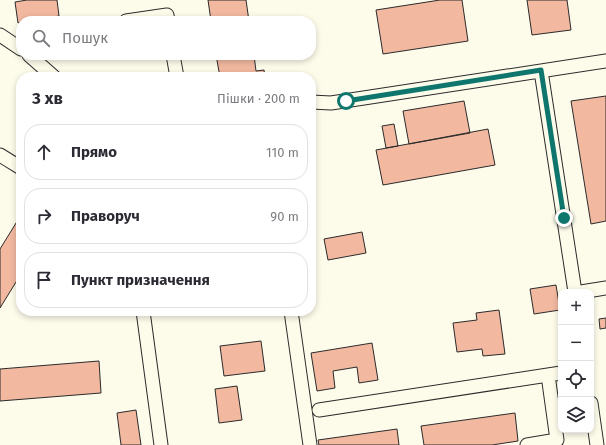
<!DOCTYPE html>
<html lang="uk">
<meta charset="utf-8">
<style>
:root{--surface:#fff;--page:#f7f7f7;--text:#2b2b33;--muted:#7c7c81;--line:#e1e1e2}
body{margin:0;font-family:"Fira Sans",sans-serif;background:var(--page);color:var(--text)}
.controls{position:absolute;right:12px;bottom:12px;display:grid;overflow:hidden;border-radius:8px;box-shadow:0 2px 6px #0003}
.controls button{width:36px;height:36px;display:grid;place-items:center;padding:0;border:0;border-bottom:1px solid var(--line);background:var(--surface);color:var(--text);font:20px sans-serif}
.stop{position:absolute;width:12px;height:12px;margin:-9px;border:3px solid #0f766e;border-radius:50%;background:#fff}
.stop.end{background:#0f766e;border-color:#fff;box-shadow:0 1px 4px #0008}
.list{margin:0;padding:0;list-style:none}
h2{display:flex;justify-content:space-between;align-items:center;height:52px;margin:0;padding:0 16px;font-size:17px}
h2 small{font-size:13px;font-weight:400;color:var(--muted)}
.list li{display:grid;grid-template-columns:26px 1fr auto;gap:12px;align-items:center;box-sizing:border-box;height:56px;margin:0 8px 8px;padding:0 8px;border:1px solid var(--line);border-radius:16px}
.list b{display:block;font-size:15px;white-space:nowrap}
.list em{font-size:13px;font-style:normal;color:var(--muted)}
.icon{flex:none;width:22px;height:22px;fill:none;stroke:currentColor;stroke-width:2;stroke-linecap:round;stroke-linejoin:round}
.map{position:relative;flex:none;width:606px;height:445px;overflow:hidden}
.search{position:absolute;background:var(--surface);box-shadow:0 2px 6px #0003;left:16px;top:16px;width:300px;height:44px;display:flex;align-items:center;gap:10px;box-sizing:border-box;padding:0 14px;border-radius:16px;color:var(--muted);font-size:15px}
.panel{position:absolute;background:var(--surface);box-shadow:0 2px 6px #0003;left:16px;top:72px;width:300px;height:244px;border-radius:16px}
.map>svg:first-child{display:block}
.building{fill:#f2b8a0;stroke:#2b2b2b}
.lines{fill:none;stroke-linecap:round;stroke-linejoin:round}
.minor-casing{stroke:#2b2b2b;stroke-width:15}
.minor{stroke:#fdfbea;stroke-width:13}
.route{stroke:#0f766e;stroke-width:5}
</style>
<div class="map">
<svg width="606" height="445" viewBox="0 0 606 445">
<rect width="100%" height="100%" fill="#fdfbea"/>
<!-- building -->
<path class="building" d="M27,0h30l2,16 -30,5h-8v1l-3,1 -3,-21z
M208,0h38l3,21h-38z
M440,0h22l6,41 -85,13 -7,-44z
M527,0h40l4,30 -39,5z
M216,55h38l2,16 8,-1 1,7h-45z
M606,96v125l-15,3 -20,-123z
M464,101l6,32 -61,11 -6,-33z
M394,124l4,22 -12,2 -4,-22z
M488,129l7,36 -112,20 -7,-35z
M21,215v59l-21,34v-59z
M362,232l4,21 -38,7 -4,-21z
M556,285l4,25 -26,4 -4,-25z
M499,310l6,44 -22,2 -1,-7 -25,3 -4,-29 24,-3 -1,-7z
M606,318v10l-6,1 -1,-10z
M261,341l4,30 -41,5 -4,-30z
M372,343l6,37 -19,3 -2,-16 -24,4 2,17 -18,3 -6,-38z
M99,361l2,32 -101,8v-32z
M237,386l5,34 -23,3 -4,-34z
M136,410l5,35h-20l-4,-32z
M515,413l3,28 -26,4h-68l-3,-19z
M397,429l2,16h-80l-1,-5z"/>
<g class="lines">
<!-- minor casing -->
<g class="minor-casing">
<path id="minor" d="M126,21l41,-6 1,6
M0,35l21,14
M29,55l25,22
M173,55l4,22
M541,71l34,221
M311,102l20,1 275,-42
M0,155l21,13
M581,292l25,-4
M143,311l18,134
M291,311l19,134
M591,403l6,42
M319,410l242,-37
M527,445l30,-5 -9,-65"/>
</g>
<!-- minor -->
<use href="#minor" class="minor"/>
</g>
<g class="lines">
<!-- route -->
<path class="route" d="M346,101l195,-31 23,148"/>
</g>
</svg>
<div class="controls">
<button>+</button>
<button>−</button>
<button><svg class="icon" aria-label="locate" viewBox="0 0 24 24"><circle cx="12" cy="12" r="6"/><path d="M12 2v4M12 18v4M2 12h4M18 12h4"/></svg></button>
<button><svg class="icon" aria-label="layers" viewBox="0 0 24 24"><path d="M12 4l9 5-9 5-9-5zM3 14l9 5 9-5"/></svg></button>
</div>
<div class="stop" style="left:346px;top:101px"></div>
<div class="stop end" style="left:564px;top:218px"></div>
<div class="search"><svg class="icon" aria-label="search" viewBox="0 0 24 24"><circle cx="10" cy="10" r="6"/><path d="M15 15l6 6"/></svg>Пошук</div>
<section class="panel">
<h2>3 хв<small>Пішки · 200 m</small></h2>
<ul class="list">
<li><svg class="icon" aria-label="ahead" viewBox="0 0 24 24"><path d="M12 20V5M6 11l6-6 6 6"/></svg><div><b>Прямо</b></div><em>110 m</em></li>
<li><svg class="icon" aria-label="right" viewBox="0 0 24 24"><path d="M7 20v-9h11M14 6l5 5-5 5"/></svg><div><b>Праворуч</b></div><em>90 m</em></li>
<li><svg class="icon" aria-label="arrive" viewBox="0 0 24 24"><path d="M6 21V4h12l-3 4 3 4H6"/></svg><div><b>Пункт призначення</b></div></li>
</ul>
</section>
</div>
